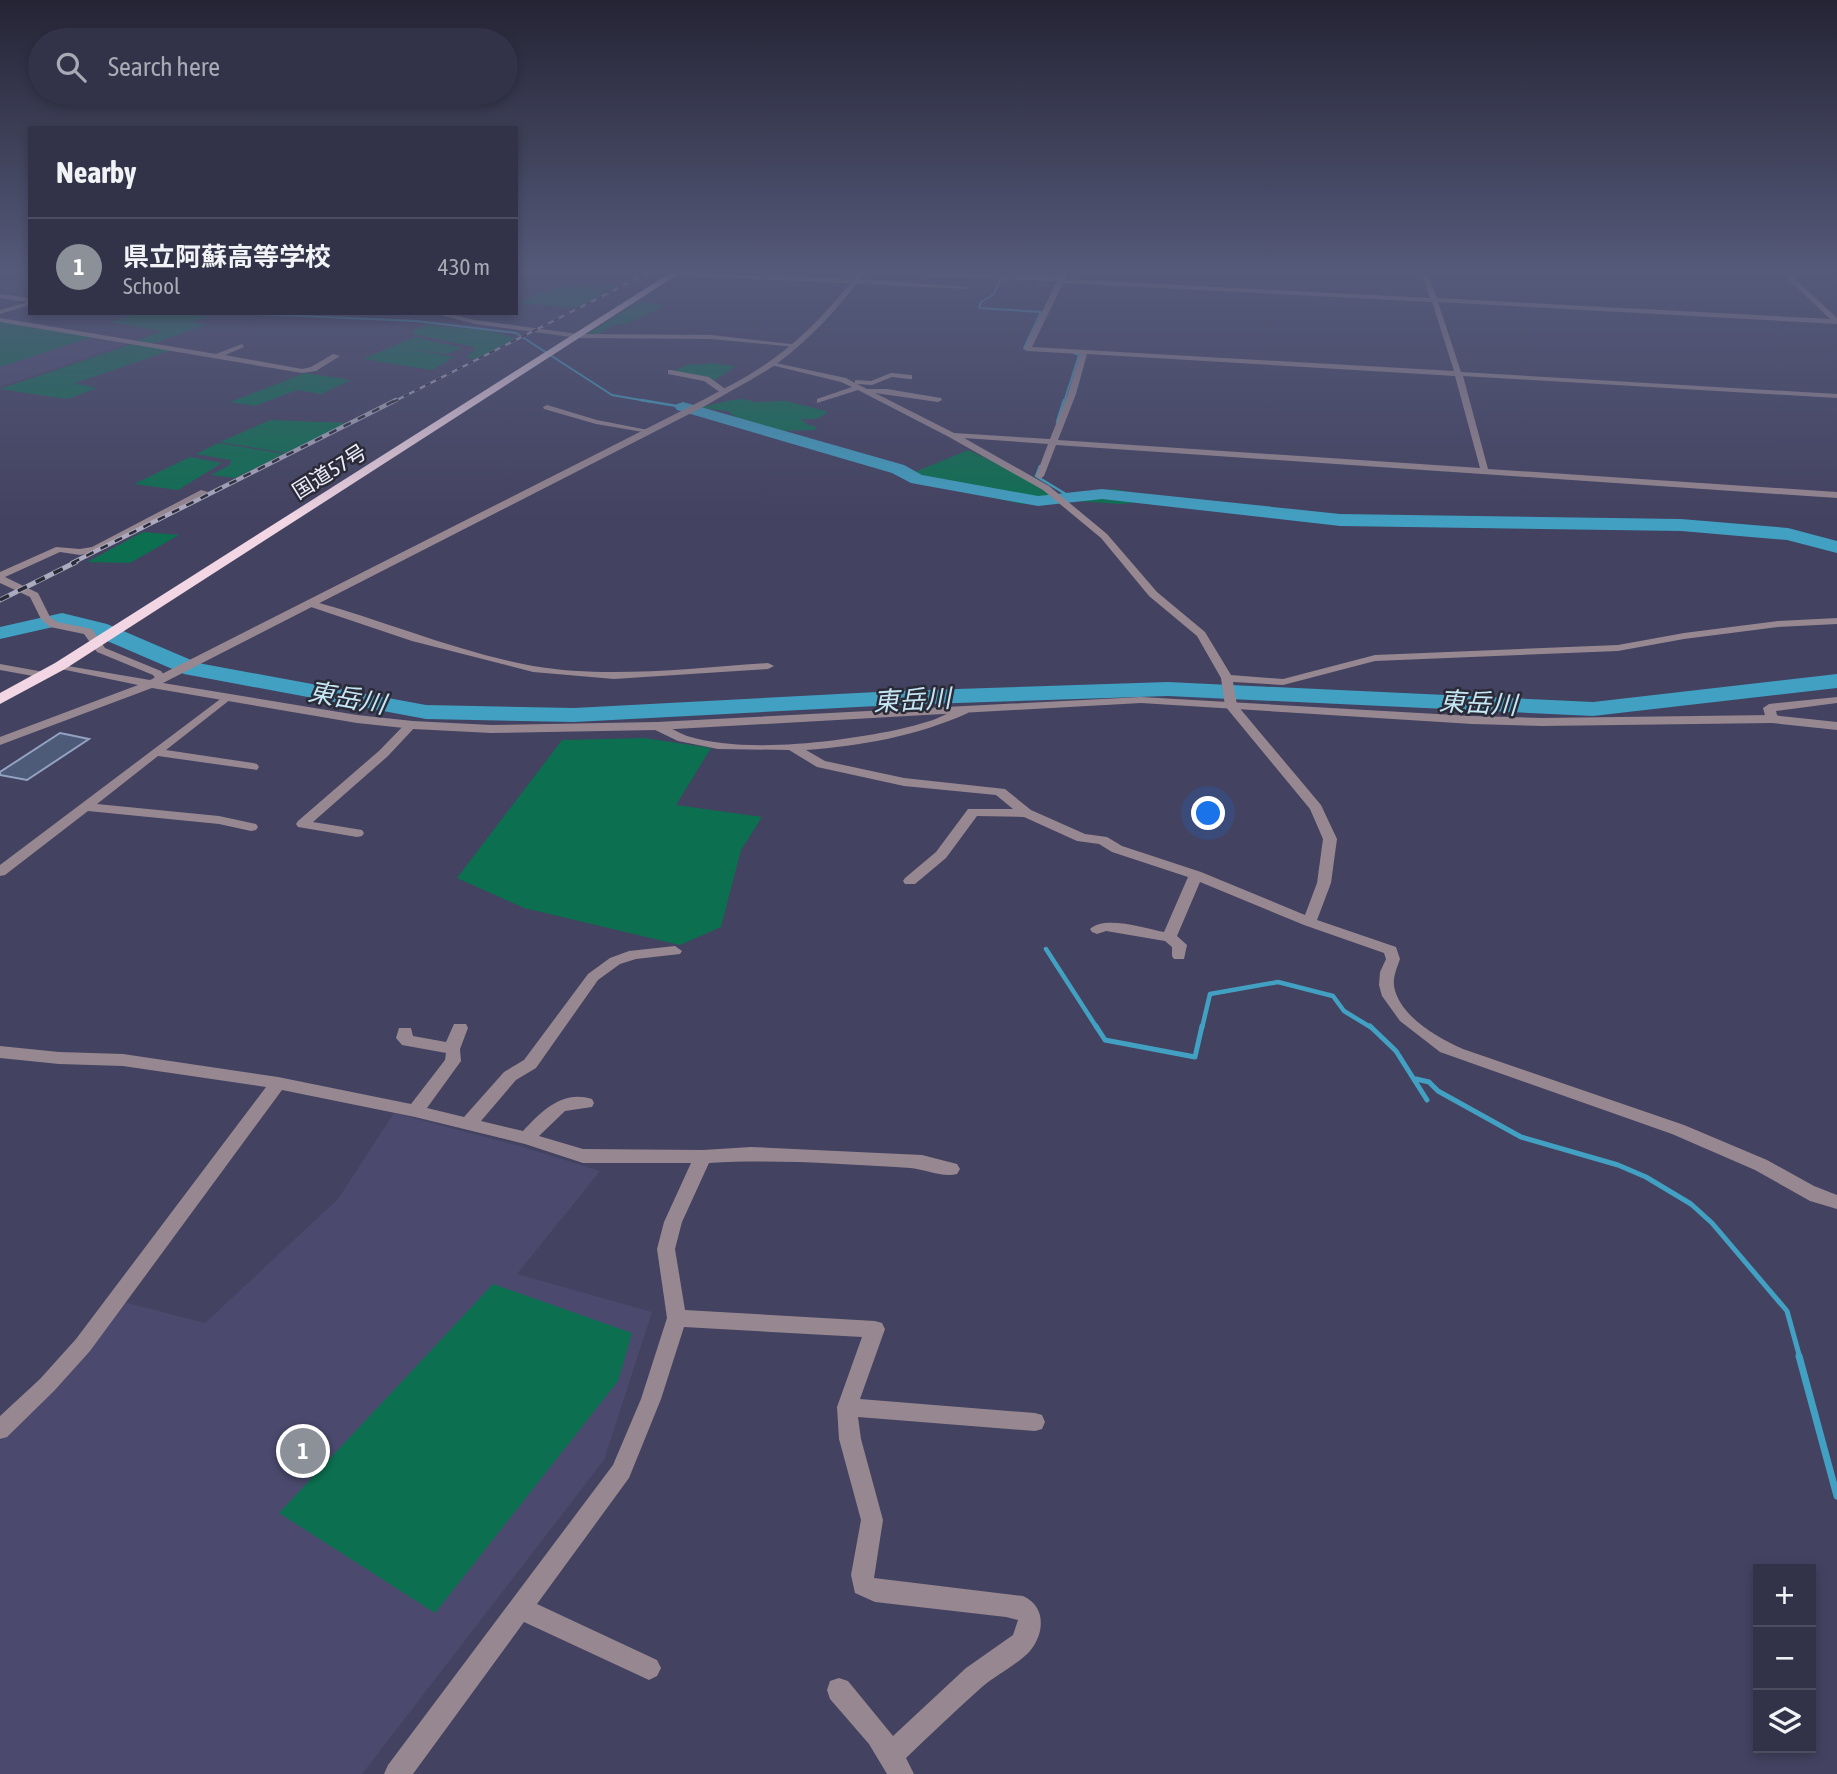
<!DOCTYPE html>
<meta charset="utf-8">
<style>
:root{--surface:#323248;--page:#3d3e52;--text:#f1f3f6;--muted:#a8aab4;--line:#4d4d60;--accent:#8c9099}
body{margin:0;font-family:"Asap Condensed","Noto Sans JP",sans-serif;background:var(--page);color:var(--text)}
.controls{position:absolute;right:21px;bottom:21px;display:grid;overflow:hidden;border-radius:0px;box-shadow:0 4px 10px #0003}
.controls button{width:63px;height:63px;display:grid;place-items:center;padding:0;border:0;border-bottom:2px solid var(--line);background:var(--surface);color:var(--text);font:35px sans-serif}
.you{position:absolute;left:1209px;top:814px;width:24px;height:24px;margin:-18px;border:5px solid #fff;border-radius:50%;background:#1a73e8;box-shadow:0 0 0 10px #1a73e833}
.badge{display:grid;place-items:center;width:46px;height:46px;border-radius:50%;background:var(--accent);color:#fff;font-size:23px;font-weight:700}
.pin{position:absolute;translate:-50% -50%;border:4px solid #fff;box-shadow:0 2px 7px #0006}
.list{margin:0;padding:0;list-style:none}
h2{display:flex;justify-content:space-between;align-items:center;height:91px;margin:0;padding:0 28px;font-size:30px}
h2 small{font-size:23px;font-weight:400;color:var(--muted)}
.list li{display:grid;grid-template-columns:46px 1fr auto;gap:21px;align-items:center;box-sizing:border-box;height:98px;padding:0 28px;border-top:2px solid var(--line)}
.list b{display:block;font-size:26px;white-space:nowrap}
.list p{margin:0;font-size:23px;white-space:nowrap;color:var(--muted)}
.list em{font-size:23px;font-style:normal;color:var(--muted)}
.icon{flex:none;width:38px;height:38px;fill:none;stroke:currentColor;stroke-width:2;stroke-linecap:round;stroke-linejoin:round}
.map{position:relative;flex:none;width:1837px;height:1774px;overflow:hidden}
.search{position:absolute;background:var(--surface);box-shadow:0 4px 10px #0003;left:28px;top:28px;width:490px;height:77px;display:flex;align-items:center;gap:18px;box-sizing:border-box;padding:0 24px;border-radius:38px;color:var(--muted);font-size:26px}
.panel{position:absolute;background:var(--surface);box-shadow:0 4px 10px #0003;left:28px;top:126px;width:490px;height:189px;border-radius:0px}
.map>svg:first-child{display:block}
.built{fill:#4b4a6e}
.green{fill:#0c6f50}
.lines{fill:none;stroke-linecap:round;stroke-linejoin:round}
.stream-far4{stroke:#42a0c2;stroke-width:2}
.stream-far3{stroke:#42a0c2;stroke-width:2.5}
.stream-far2{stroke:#42a0c2;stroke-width:4.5}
.stream-far1{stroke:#42a0c2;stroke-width:5}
.stream{stroke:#42a0c2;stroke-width:7}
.river{fill:#42a0c2;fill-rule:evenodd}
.building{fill:#4e5b78;stroke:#93a2c2;stroke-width:2}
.minor{fill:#978790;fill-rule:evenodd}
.tertiary{fill:#978790;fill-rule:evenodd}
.trunk{fill:#f2d6e4;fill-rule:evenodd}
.rail-far2-casing{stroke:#abaabf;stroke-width:2.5}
.rail-far1-casing{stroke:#abaabf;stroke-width:4.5}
.rail-casing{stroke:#abaabf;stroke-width:5}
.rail-far2{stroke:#2b2b38;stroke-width:2;stroke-dasharray:6;stroke-linecap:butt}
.rail-far1{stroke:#2b2b38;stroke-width:2.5;stroke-dasharray:8;stroke-linecap:butt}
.rail{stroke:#2b2b38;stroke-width:3.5;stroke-dasharray:10;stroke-linecap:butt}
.labels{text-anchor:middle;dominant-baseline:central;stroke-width:5;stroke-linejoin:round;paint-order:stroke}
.far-street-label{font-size:21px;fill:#ededfc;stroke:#2b2b38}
.water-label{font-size:26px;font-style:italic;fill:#c5e7f4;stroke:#2b2b38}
</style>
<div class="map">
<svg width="1837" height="1774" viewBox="0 0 1837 1774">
<rect width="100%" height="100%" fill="#434260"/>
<!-- built -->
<path class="built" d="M0,321l128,23 -128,43z
M394,1113l126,33 80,25 -83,103 135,38 -48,148 -242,314h-362v-333l90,-91 34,-48 81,21 133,-124z"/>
<!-- green -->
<path class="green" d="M564,283l55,3 -43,22 -58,-5z
M640,301l25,5 -39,18 -12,1 -17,10 -10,-1z
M138,313h52l19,4 -16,5 13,3 -55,19 -15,-3 26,-10 -52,-9z
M0,321l92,16 -92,30z
M427,325l58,5 31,8 -39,21 -12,-1 10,-8 -1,-3 -61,-13 2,-5z
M415,337l47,11 -15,6 -50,-7 57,10 -22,13 -69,-11z
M132,344l40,6 -97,33 22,5 -30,11 -67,-10z
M709,363l27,3 -21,14 -41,-9 15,-7 15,1z
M305,373l46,7 -30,14 -24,-4 -42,16 -25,-4z
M743,399l12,3 31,-1 40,10v3l-10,5h-15l7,6 7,1 1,4 -35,1 -43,-11 -10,-9 -29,-3c15,-4 28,-8 44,-9z
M270,420l78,3 -62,30 -66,-11z
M218,443l66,11 -49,24 -24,-3 19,-10 1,-5 -35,-6z
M968,450l79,37 3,13 64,-11 54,11 -48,4 -45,-3 -53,3 -95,-21 -12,-11z
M190,457l32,6 -44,27 -44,-6z
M143,532l36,3 -49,28 -43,-1z
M644,738l67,10 -35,57 86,12 -21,33 -20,77 -41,18 -156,-37 -67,-30 105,-138z
M493,1284l139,49 -14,48 -183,232 -156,-100z"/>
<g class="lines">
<!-- stream-far4 -->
<path class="stream-far4" d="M999,277h3l-9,18 -12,7 -2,6 62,4 -17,36 3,2
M231,313l185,8 100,12 96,62 40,7
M1064,402l15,-47 -5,-2"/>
<!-- stream-far3 -->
<path class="stream-far3" d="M641,400l42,7
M1057,422l7,-22
M1040,466l-4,10 33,20"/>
<!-- stream-far2 -->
<path class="stream-far2" d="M1046,949l51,79
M1202,1028l8,-34 68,-12 55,14 11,15 28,17"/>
<!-- stream-far1 -->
<path class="stream-far1" d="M1096,1026l9,14 90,17 7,-31
M1370,1026l26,25 31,49
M1416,1079l13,3 9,9 83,46 97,28 28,12 45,27 21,19 75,88 13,47"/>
<!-- stream -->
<path class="stream" d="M1799,1356l38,140"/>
<!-- river -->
<path class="river" d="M683,402l221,63 18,10 116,21 64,-7 238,25 341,5 107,9 49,13v12l-50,-13 -106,-9 -341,-5 -238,-27 -64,7 -127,-23 -19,-10 -215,-63 -2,-3 2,-3z
M62,613l45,11 91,39 228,42 148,3 322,-17 272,-9 425,20 244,-28v14l-244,28 -425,-20 -272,9 -322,17 -148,-3 -242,-45 -93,-40 -29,-9 -62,14v-12z"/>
</g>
<!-- building -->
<path class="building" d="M60,733l29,6 -62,41 -27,-5v-3z"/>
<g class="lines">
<!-- minor -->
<path class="minor" d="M674,273l182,6 114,8 -3,2 -297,-14z
M922,273l137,4 2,-4h6l-2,6 365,19 -9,-25h6l10,25 393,21 -48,-46h7l48,45v6l-399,-22 23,70 376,22v4l-374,-22 25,93 349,23v6l-781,-53 -12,31 -4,3 -4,-3 12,-32 -84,-6 85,48 58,48 50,58 48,40 26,43 52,4 92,-24 243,-10 66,-12 94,-12 59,-3v6l-59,3 -94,12 -66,12 -243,10 -92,24 -50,-3 4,23 84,100 16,34 -6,44 -14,37 79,27 4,12c-3,9 -7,17 -6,27 5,30 44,52 69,63l221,76 83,35 47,26 23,9v14l-27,-8 -55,-31 -83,-36 -232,-82 -40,-31 -18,-25 -3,-11 1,-13 6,-13 -2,-6 -80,-28 -104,-43 -23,54 10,9 -3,14h-10l-2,-3v-9l-7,-6 -59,-10 -9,3 -5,-2 -2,-3c14,-14 55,-1 74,3l24,-55 -76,-25 -13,-8 -22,-3 -53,-24 -47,-1 -31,42 -31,26h-10l-2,-3 2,-3 31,-26 32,-43h45l-17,-14 -92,-9 -87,-19 -28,-17 -71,-1 -40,-8 -25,-12v-6l4,-1c10,3 19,10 30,14 58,18 150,6 209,-6 12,-3 25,-6 37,-10 11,-4 23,-13 35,-11v4c-51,23 -107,33 -162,37l19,11 79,17 101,11 26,21 54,24 22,3 15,9 79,26 104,43 12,-32 6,-44 -13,-30 -85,-103 -4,-28 -24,-42 -48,-40 -48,-58 -58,-48 -94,-53 -91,-47 -41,13v-4l35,-12 -11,-5 -74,-18 4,-2 75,16 9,5v-3l16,1 20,-8 21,2v4h-3l-17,-2 -20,8 -15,-1 10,5h20l54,9 1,2 -4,2 -63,-9 79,40 96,6 18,-45 12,-40 -52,-3 -4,-2 33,-68 -132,-5zM1063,283l369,19 22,69 -422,-24zM1087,354l368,22 25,92 -422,-28 18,-46z
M0,294l30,4v7l-30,9v-4l28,-8 -28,-4z
M433,313h13l29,7 104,14 132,1 89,10 -4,2 -85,-8 -132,-1 -104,-14z
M0,318l216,36 26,-10 2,3 -19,8 77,14 9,-2 22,-13 7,2 -24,15 -14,2 -302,-51z
M671,370l38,7 19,14 -7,2 -17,-12 -36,-7v-4z
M547,405l50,15 56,11 -4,2 -53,-9 -52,-15 -1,-2z
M201,490l7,2 -110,59 -18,4 -20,-3 -55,25 33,16 12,24 7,5 35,7 13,19 56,23 6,8 -2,2h-8l-4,-6 -56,-23 -13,-18 -34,-7 -9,-8 -11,-22 -30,-14v-11l56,-25 24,2 12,-2z
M312,601c74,20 145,51 221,65 77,13 157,2 235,-3l6,3 -6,3 -154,10 -81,-7 -121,-31 -104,-35 -1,-2z
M0,664l44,8 6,3 -6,3 -44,-8z
M227,694l4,1v4l-65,51 87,13 4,1 2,3 -2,3 -99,-14 -61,48 122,12 37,8 2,3 -2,3 -5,1 -32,-7 -131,-13 -83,64 -5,1v-11z
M1837,697v6l-61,8 2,8 -6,4 -6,-4 -3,-11 6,-4z
M411,721l6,4 -29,31 -75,66 49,8 2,3 -2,3 -5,1 -59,-10 -2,-3 2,-3 82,-71 27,-28z
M675,946l7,5 -2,3 -44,5 -16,5 -22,16 -62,88 -20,12 -35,41 42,10c19,-20 39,-41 69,-32l2,4 -2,4 -27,4 -26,25 44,13 120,1 48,-3 171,8 35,9 3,5 -3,5c-14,4 -33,-5 -47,-6 -67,-4 -134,-9 -201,-5l-27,59 -7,27 10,61 190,11 7,2 3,6 -25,70 175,14 7,2 3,7 -3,7 -7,2 -177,-14 3,22 22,81 -9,58 149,18c23,10 22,37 7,55 -13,14 -34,24 -48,36 -26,23 -51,47 -76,71l8,16h-27l-18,-30 -39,-45 -3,-9 3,-9 9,-3 9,3 45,55 73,-68 47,-33 5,-15 -12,-3 -131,-15 -20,-9 -4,-18 10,-55 -22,-81 -2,-32 25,-70 -178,-10 -23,72 -32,79 -92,126 120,56 4,8 -4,8 -8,4 -125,-58 -111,152h-29l4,-9 225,-300 28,-66 26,-81 -10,-69 7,-27 27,-59h-108l-58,-19 -110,-27 -133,-27 -192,261 -36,40 -47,46 -7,2v-23l40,-37 36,-40 190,-252 -143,-21 -64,-2 -59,-6v-12l59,6 64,2 155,23 133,27 34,-44 1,-7 -44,-8 -6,-7 3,-10h12l2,8 33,6 8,-18h12l2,4 -8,21 1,12 -34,47 37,9 40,-45 20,-12 64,-86 22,-16 19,-7z"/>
<!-- tertiary -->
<path class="tertiary" d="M859,273h6c-26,34 -55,67 -90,92 -23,15 -47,27 -70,41l-542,277 194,32 56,6 78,4 166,-3 484,-25 331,19 70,2 230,-3 65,7v8l-65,-7 -230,3 -70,-2 -331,-21 -484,27 -166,3 -78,-4 -56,-6 -205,-35 -152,57v-8l138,-52 -82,-17v-4l94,16 549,-278c24,-13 49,-25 71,-41 35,-24 62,-55 89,-88z"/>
<!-- trunk -->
<path class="trunk" d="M670,273h10l-615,396 -65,35v-11l55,-30z"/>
<!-- rail-far2 casing -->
<g class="rail-far2-casing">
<path id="rail-far2" d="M393,402l255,-129"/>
</g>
<!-- rail-far1 casing -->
<g class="rail-far1-casing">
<path id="rail-far1" d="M72,563l324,-163"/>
</g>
<!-- rail casing -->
<g class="rail-casing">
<path id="rail" d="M0,600l76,-38"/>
</g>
<!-- rail-far2 -->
<use href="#rail-far2" class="rail-far2"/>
<!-- rail-far1 -->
<use href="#rail-far1" class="rail-far1"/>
<!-- rail -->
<use href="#rail" class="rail"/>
</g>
<!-- sky -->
<linearGradient id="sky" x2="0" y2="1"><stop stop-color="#252435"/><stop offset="0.52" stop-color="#555a7a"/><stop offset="1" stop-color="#555a7a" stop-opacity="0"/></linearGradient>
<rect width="1837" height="522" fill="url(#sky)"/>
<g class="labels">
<!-- far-street labels -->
<g class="far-street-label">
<text transform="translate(329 471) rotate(-32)">国道57号</text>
</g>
<!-- water labels -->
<g class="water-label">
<text transform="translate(347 698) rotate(10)">東岳川</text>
<text transform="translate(912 700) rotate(-3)">東岳川</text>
<text transform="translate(1478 703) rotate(3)">東岳川</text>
</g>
</g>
</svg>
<div class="controls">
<button>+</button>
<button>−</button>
<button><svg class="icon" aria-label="layers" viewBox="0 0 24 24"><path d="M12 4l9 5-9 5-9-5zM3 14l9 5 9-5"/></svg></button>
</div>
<div class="you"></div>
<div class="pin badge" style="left:303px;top:1451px">1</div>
<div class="search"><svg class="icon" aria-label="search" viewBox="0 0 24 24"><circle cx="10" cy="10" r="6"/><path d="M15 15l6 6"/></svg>Search here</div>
<section class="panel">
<h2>Nearby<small></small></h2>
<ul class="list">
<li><span class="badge">1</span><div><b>県立阿蘇高等学校</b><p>School</p></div><em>430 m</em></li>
</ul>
</section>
</div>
